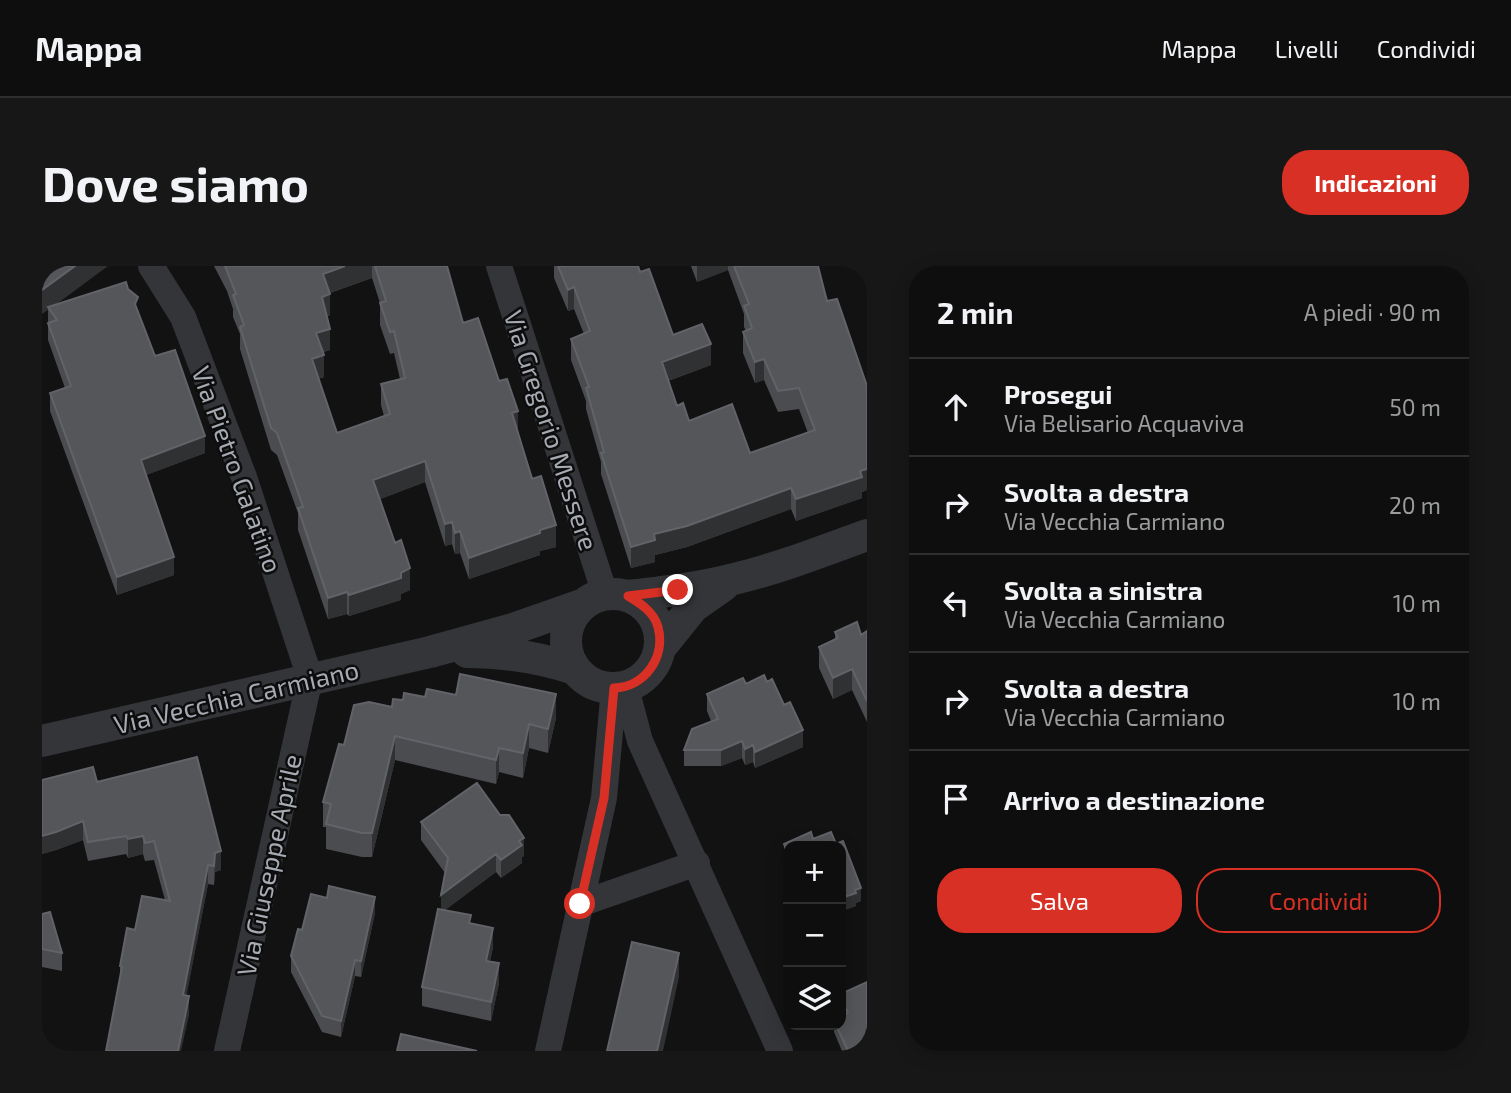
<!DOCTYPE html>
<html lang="it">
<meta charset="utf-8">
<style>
:root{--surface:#0e0e0e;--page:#171717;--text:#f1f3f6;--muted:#9b9c9e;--line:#2e2e2e;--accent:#d93025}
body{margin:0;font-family:"Exo 2",sans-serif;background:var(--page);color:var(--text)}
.controls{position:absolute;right:21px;bottom:21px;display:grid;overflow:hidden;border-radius:14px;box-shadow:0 4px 18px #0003}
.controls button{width:63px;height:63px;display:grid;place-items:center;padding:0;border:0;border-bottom:2px solid var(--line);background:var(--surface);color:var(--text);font:35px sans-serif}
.stop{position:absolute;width:21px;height:21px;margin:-16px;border:5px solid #d93025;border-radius:50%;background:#fff}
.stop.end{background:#d93025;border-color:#fff;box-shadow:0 2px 7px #0008}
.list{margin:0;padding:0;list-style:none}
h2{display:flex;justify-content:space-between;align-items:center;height:91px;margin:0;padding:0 28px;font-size:30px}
h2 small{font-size:23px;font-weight:400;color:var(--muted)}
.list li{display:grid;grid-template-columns:46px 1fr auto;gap:21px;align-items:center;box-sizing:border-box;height:98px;padding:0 28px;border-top:2px solid var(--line)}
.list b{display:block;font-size:26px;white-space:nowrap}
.list p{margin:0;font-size:23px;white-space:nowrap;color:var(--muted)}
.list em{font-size:23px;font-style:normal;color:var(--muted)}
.actions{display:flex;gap:14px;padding:21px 28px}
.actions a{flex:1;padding:16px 0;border:2px solid var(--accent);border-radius:28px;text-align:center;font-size:24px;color:var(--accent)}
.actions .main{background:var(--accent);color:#fff}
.icon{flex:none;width:38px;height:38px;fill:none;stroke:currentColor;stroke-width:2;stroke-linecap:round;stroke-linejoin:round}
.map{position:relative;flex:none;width:825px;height:785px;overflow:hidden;border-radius:28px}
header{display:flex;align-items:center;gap:42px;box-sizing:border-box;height:98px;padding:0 35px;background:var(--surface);border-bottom:2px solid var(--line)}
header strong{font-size:33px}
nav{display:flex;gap:38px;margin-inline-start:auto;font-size:24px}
.intro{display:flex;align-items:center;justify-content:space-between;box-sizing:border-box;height:168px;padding:0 42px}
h1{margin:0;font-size:49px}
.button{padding:18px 32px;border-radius:28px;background:var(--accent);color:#fff;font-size:24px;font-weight:700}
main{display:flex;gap:42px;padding:0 42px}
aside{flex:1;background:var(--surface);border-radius:28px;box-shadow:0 4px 18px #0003}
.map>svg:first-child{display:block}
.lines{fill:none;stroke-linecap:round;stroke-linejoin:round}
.minor{stroke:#343538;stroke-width:26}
.tertiary{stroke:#343538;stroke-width:32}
.wall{fill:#4b4c4f;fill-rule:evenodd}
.shaded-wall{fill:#303133}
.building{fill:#55565a;stroke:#616368;stroke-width:2}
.route{stroke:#d93025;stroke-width:9}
.labels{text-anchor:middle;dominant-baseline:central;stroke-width:5;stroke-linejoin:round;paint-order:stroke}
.street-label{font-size:26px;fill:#a6aab2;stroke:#0d0d0e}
</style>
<header>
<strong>Mappa</strong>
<nav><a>Mappa</a><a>Livelli</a><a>Condividi</a></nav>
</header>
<div class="intro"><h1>Dove siamo</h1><a class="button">Indicazioni</a></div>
<main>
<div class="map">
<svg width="825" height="785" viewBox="0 0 825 785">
<rect width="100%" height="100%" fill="#121213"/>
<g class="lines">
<!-- minor -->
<path class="minor" d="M109,0l32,51 61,160 66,201 -83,373
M457,0l106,328
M584,422l14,53 140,310
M538,638l117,-41
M506,785l56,-253 10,-110"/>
<!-- tertiary -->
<path class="tertiary" d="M524 375a47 47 0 1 1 94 0a47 47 0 1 1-94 0Z
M586,330c35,-4 72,-8 106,-17 46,-11 89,-28 133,-44
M618,382l33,-41 30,-21
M425,386c38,0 72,5 108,17
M0,475l388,-89 83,-23 71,-25"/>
</g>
<!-- wall -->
<path class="wall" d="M0,0l14,38 72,-15 10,23 17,44 50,97 -59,22 28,100 -57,20 -67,-184v-18l15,-5 -17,-48v-30z
M172,0h233l16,57 36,58 19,52 38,114 -16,4v4l-71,24 -9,-26 -5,1 -3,-10 -7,2 -20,-64 -45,17 30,91 -9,4v6l-52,16 -2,-2 -19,5 -30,-89v-17l-21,-58 -6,-5 -31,-101v-15l-7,-17v-8l-6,-18zM330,12l8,25v22l10,29 4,-1 6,26 -19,5v21l3,11 -47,17 -19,-54 6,-2 -1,-25 7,-2 -3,-33 3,-2v-22z
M512,0h84l35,69 38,30 -43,16 9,25 12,15 61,32 58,-20 -9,-24 -21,3 -14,-32 -9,3 -12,-30v-21l3,-1 -2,-4v-13l-16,-44 -31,12 -6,-16h127l9,35 40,85v104l-5,2v6l-66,23 -5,-12 -104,38 -32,8v7l-24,6 -30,-94v-12l-15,-53v-8l-15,-41v-21l13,-5 -10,-25 -6,2 -14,-33z
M825,365v91l-15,-32 -19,9 -14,-31v-21l16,-8v-7l26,3z
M704,418l57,63 -48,21 -2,-6 -8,3 -3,-7 -21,8h-37v-16l27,-29 -4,-10v-17z
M350,441l164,11 -8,35 -19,-5 -6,30 -24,-6 -3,12 -101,-24 -23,97h-10l-36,-8v-22h-3v-25l21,-57z
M0,514l55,2 124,88 -6,2 -1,13 -6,-1 -22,112 3,19 -69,-34v-15l15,-36 30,-30 -11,-40 -9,1 -2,-7 -15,4 -2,-4 -38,7 -5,-21 -27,10 -14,4z
M458,549l24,41 -2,1v6l-21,15 -5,-6 -51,38 26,13 22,24 -3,14 9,22 -8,38 -69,-15v-19l19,-78 4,-36 -24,-33v-18z
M769,566l2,7 18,-7 5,12 7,-3 18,47v13l-5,2v3l-15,5v-65h-53v21l-4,-9v-14z
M333,647l-14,64 -6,-1 -14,61 -19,-5 -31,-60v-16l11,-26z
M0,648l20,39v18l-20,-4z
M799,728l26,57h-25l-8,-19v-7h7l2,-10 -2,-6z"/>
<!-- shaded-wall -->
<path class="shaded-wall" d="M33,0h33l-58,43 -2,-2v3l-6,4v-24z
M303,0h27v12l-49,17v-21z
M655,0h31v4l-31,12z
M532,21v22l-6,2v-21z
M288,28v21l-8,3v-21z
M288,63v21l-14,5v-22z
M669,78v21l-49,18v-21z
M282,89v22l-12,4v-22z
M722,93v21l-9,3v-21z
M476,145v22l-6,-20z
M163,170v17l-64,24v-17z
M383,195v21l-52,20v-22z
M825,203v21l-5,2v6l-66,23v-22z
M749,222v21l-104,38 -32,8v7l-24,6v-21l23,-13z
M410,256v22l-7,2v-22z
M514,259v22l-16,4v4l-71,24v-21l71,-28z
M418,265v22l-5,1v-21z
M132,291v18l-57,20v-18z
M368,302v22l-9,4v6l-52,16v-21z
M305,326v22l-19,5v-21z
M810,403v21l-19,9v-21z
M514,428v24l-8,35v-24z
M487,458v24l-6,30v-25z
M761,464v17l-48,21v-16z
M353,470v24l-23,97v-24z
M700,475v17l-21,8v-16z
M711,479v17l-8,3v-16z
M457,482v24l-3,12v-24z
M41,555v19l-27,10 -14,4v-18z
M101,570v18l-15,4v-19z
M482,572v18l-2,1v6l-21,15v-18l18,-19z
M179,585v19l-6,2 -1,13 1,-32z
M454,588v18l-55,41v-18z
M166,599v19l-25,130v-19z
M819,622v13l-5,2v3l-15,5v-13z
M333,631v16l-14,64v-16z
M451,662v19l-7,33v-19z
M637,687v24l-16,74h-6z
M313,694v16l-14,61v-16z
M457,697v20l-8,38v-19z
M147,730v19l-8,36h-3z"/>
<!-- building -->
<path class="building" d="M0,0h33l-33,24z
M183,0h120l-22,8 7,20 -8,3 8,32 -14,4 8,22 -12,4 25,74 53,-19 -9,-30 24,-6 -11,-47 -4,1 -10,-29 6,-2 -11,-35h72l16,57 15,-5 21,63 8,-2 11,32 -6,2 20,66 9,-3 15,49 -16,5v3l-71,25 -9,-27 -5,2 -3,-11 -7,2 -20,-63 -52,19 22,63 6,-3 9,28 -9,5v5l-52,17 -2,-3 -19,6 -30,-90 5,-1 -26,-74 -6,-5 -31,-101 4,-2 -11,-30 3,-1z
M516,0h80l2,6 9,-3 24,66 29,-11 9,20 -49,18 15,44 6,-3 6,18 43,-17 18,49 65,-23 -16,-42 -21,3 -14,-32 -9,3 -12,-30 9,-4 -8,-22 5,-2 -15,-38h84l9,35 10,-2 30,87v83l-7,2 2,6 -66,22 -5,-11 -104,38 -33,8 1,6 -24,7 -30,-94 3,-1 -18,-64 3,-1 -18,-48 19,-8 -16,-44 -6,3z
M84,16l2,7 10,8 -3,7 20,52 20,-6 30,86 -64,24 33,97 -57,20 -67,-184 21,-7 -23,-63 9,-3 -9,-13z
M815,356l4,13 6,-4v70l-15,-32 -19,9 -14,-31 19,-9 -3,-6z
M418,408l96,20 -8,35 -19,-5 -6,29 -24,-5 -3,12 -101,-24 -23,97h-10l-36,-9 5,-20 -8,-2 16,-58 5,1 10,-40 15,-3 23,5 1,-8 10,1 1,-7 21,4 2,-8 29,6z
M722,409l3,7 5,-3 12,26 6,-3 13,28 -48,22 -2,-7 -8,4 -3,-8 -21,9h-37l8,-21 26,-10 -11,-25 36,-16 3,6z
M155,491l24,94 -6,2 -1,13 -6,-1 -25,130 6,1 -11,55h-72l16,-84 -2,-1 7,-38 8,2 7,-34 28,5 -16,-60 -9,2 -2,-7 -15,3 -2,-3 -38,6 -5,-21 -27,11 -14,4v-56l51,-13 4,15z
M435,517l23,32h9l15,23 -5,3 3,4 -21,15 -5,-6 -55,41 7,-37 -27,-36z
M769,566l2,7 18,-7 5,12 7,-3 18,47 -6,2 1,3 -15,5v-52h-53v8l-4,-10z
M287,620l46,11 -14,64 -6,-1 -14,61 -19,-5 -31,-60 7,-27 4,1 9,-36 16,4z
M396,643l33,6 -2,8 24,5 -7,33 13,2 -8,39 -69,-15z
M8,646l12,41 -20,-4v-35z
M590,676l47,11 -22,98h-50z
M825,716v69h-19l-12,-26h5v-9l7,-3 -7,-16v-3z
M359,768l76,17h-80z"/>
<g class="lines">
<!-- route -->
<path class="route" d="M538,638l24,-106 10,-110c31,-1 52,-31 44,-61 -4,-15 -18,-24 -30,-31l50,-6"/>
</g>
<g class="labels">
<!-- street labels -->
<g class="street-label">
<text transform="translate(510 164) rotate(72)">Via Gregorio Messere</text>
<text transform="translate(196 203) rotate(70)">Via Pietro Galatino</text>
<text transform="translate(194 430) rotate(-13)">Via Vecchia Carmiano</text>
<text transform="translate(226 599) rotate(-78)">Via Giuseppe Aprile</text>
</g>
</g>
</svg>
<div class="controls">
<button>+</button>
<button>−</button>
<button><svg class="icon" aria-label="layers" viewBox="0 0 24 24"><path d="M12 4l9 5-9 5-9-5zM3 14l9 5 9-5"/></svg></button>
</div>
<div class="stop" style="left:538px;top:638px"></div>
<div class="stop end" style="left:636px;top:324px"></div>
</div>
<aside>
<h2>2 min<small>A piedi · 90 m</small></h2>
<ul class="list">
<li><svg class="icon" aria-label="ahead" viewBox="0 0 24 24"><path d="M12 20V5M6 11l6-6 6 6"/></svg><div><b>Prosegui</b><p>Via Belisario Acquaviva</p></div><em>50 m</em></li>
<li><svg class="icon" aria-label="right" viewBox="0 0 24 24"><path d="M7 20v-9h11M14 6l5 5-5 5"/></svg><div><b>Svolta a destra</b><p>Via Vecchia Carmiano</p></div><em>20 m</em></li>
<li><svg class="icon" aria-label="left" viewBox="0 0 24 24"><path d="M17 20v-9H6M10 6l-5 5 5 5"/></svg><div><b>Svolta a sinistra</b><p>Via Vecchia Carmiano</p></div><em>10 m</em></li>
<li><svg class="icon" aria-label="right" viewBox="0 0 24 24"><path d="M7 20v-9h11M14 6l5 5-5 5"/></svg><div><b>Svolta a destra</b><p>Via Vecchia Carmiano</p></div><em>10 m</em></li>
<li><svg class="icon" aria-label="arrive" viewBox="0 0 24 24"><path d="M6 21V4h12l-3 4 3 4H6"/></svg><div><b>Arrivo a destinazione</b></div></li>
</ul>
<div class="actions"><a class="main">Salva</a><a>Condividi</a></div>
</aside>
</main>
